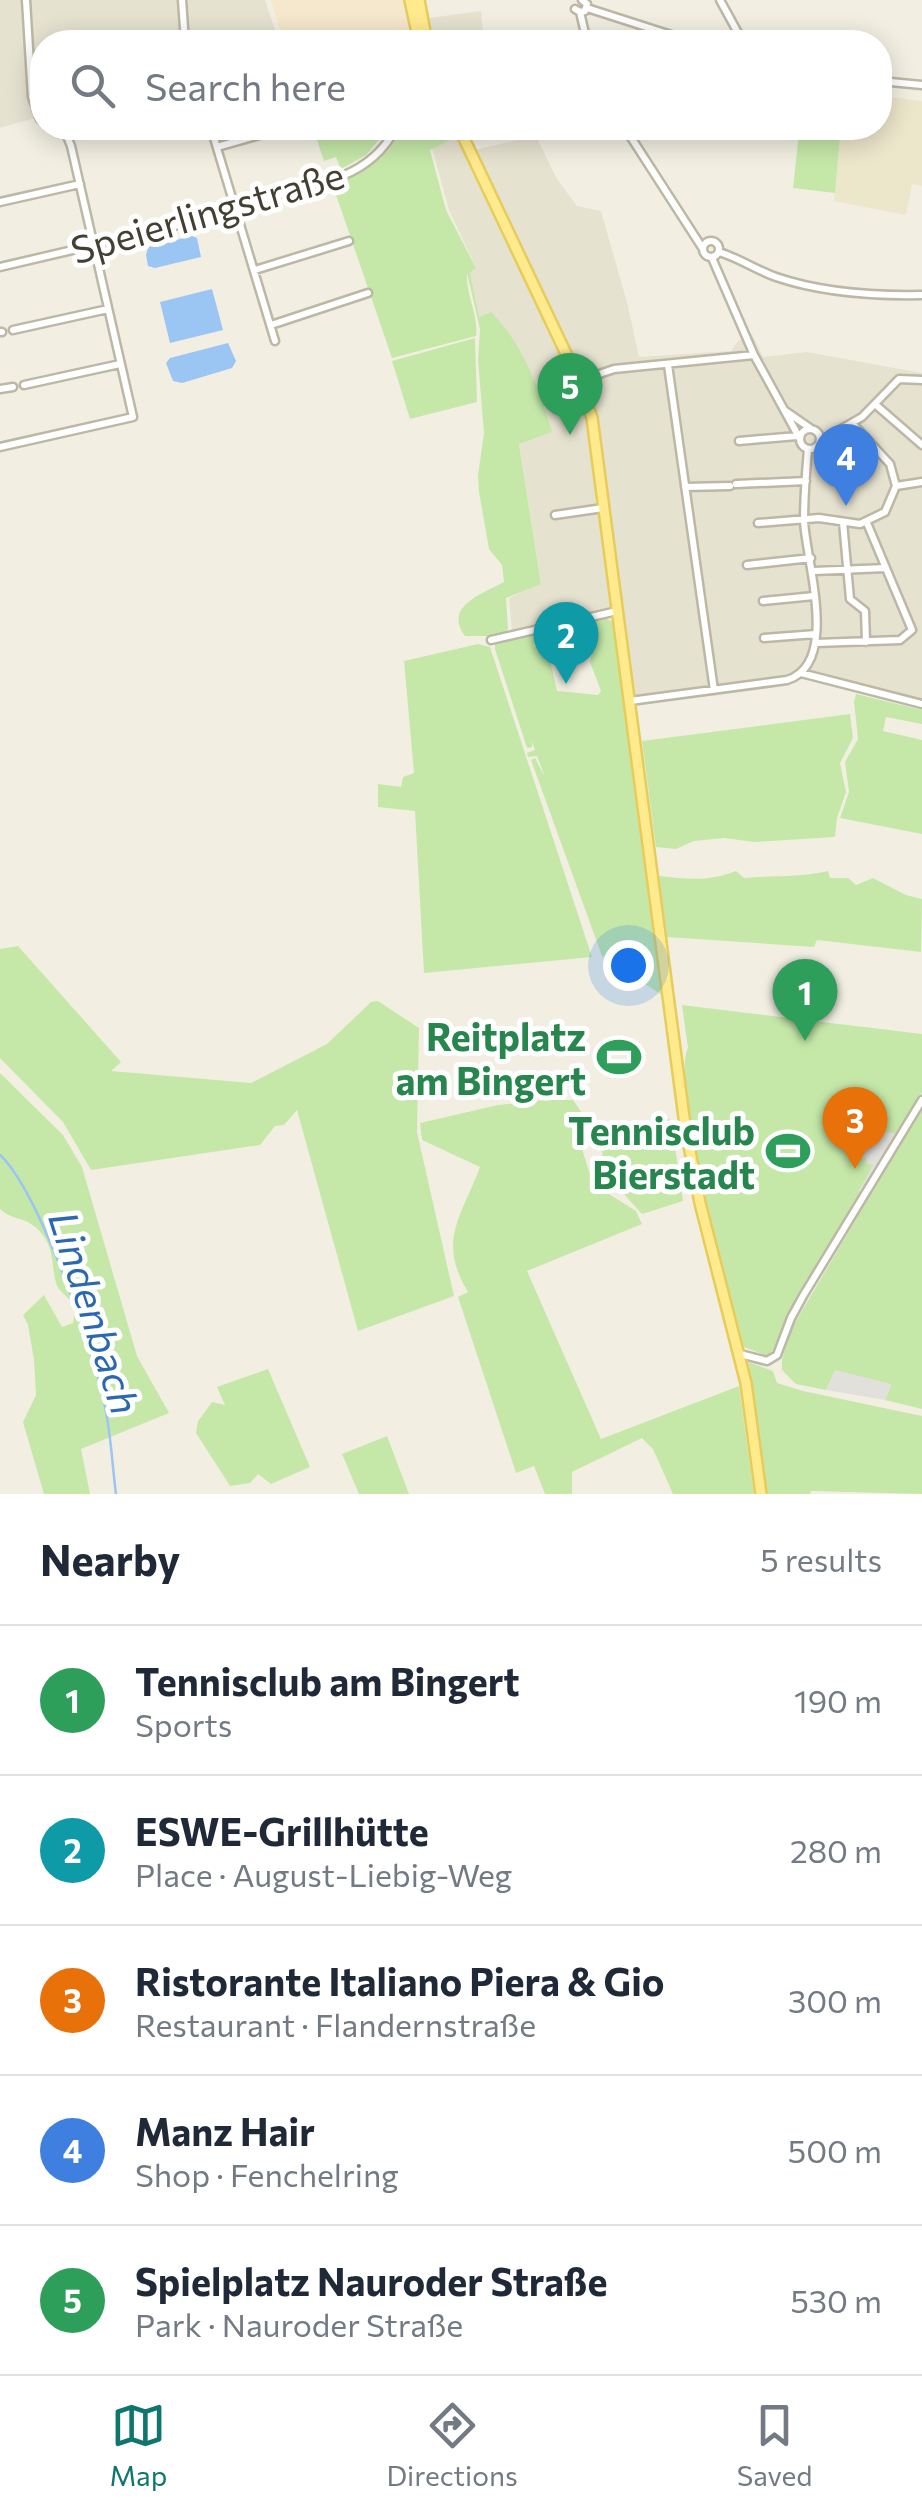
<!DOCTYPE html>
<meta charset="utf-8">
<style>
:root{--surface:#fff;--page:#f6f6f7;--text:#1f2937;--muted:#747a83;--line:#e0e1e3;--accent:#0f766e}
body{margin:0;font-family:Commissioner,sans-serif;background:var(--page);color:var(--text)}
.you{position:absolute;left:628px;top:965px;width:35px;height:35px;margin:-25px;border:8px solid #fff;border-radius:50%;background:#1a73e8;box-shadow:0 0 0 15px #1a73e833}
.badge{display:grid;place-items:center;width:65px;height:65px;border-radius:50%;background:var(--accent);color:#fff;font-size:32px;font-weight:700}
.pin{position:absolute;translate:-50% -82px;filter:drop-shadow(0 2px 5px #0008)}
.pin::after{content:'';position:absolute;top:52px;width:35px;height:30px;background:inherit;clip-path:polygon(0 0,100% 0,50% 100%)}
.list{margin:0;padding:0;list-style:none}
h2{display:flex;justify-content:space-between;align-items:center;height:130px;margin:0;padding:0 40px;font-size:42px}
h2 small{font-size:32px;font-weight:400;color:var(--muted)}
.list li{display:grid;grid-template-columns:65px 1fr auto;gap:30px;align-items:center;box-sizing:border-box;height:150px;padding:0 40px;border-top:2px solid var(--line)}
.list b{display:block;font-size:38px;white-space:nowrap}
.list p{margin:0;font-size:32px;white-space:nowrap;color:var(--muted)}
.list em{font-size:32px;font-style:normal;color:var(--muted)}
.icon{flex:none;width:55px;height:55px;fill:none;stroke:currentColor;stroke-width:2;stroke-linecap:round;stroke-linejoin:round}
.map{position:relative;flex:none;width:922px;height:1494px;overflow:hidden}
.search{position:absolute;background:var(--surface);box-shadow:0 5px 25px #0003;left:30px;right:30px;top:30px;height:110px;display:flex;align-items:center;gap:25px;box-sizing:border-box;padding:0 35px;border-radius:40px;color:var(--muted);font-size:38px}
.sheet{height:880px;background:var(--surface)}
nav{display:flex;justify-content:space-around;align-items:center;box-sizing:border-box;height:140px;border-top:2px solid var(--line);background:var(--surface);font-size:28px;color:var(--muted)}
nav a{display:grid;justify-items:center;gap:5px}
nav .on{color:var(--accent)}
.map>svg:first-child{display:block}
.residential{fill:#e6e2d0}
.commercial{fill:#f5e8cc}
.education{fill:#ece6cb}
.green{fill:#c5e8a9}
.parking{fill:#e2e0db}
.water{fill:#9bc5f2}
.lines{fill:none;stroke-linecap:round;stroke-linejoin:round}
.stream{stroke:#9bc5f2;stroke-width:2.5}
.minor-casing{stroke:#bdb8a5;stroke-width:11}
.major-casing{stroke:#e7cc5b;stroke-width:14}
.minor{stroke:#fff;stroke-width:6}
.major{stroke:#ffeb8e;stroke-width:9}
.labels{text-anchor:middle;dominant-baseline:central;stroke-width:10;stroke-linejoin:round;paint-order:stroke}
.street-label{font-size:38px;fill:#433f33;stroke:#fff}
.leisure-label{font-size:38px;font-weight:bold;fill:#27864d;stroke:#fff;text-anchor:end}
.water-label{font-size:40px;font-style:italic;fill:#2a69b2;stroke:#fff}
</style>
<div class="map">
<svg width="922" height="1494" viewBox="0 0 922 1494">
<rect width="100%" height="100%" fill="#f2efe2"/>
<!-- residential -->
<path class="residential" d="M0,0h265l14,42h-237v74l-42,12z
M481,11l3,29 -49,2 -6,-24z
M536,136l21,43 20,27 24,5 27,95 11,51 92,-6 7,-10 14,-7 11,23 44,-5 115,21v331l-121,-31 -6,4 -165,24 2,-18 -11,-75 -109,23 -3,-33 32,-15 -22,-140 33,-11 -73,-114 -10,-45 7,-5 -27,-58 -17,-62 25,-11 8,15z"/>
<!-- commercial -->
<path class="commercial" d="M271,0h132l5,28 -8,14h-116z"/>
<!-- education -->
<path class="education" d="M880,96l42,5v85l-10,-2 -6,31 -72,-14 7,-73h39z"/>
<!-- green -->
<path class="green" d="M313,128h76l-23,27 -25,14 -5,-12 -12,4z
M402,128h47l8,9 -27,13 16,60 30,58 -6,5 9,44 12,-5c32,31 49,79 61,120l-33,12 22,140 -35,14 2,31 -7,7h-36c-22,-30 17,-42 39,-54l-2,-17 -13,-16 -10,-57 -1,-17 6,-42 -6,-73 2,-31 -13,-56c-2,18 12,44 9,63l-84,22 -58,-169 1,-6c29,-14 53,-23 67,-55z
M799,133l41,4 -5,56 -42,-5z
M475,338l2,64 -67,17 -18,-58z
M605,618l8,4 49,373 -60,-39 -71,-196 4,-2 10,19 -8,-21 -9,1 -1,-4 8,-3 -3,-8v5l-5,1 -32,-99v-5l64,-16 3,8 -29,9 17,15 7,31 41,4 3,-4 -11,-29 4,-20 -7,-12 -13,1 -3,-5z
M478,644l12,3 102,310 -168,16 -9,-162 -37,-4v-23l23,3 2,-10 11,-4 -10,-112z
M856,694l66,16v14l-36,-7 -3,14 39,9v94l-82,-16 9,-26 -4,-30 13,-23 -4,-37z
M850,714l3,24 -13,25 6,29 -9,26 -2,19 -81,5 -30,-4 -30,3 -18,8 -20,-2 -14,-106z
M736,871l8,7c29,-3 54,0 84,-7l2,7h18l8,7 17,-7 33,17 16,4 -1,53 -104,-12 -3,7 -147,-10 -8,-61c29,3 49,6 77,-5z
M18,946l103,116 -10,9 140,12 76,-39 44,-42 7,-1 41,27 -2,104 37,164 -96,35 -61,-221 -13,15 -9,1 -15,19 -169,25 -28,-48 -63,-64v-109z
M682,1005l240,29v58l-23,42 -41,12 16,19 -15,26 3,2 -74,120 -18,44 -26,-10c-12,-46 -74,-268 -56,-299z
M0,1073l63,62 19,32 55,189 32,57 -88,36 9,45h-46l-21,-72 13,-27 -2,-35 -6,-35 -5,-10 21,-20 18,32 11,-4c6,-26 -13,-26 -17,-40 -5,-20 -1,-40 -22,-57 -11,-9 -23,-6 -34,-17z
M545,1100h28l9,13 -4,23 15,48 43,27 6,13 -115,47 74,168 138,-53 15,108h-81l-20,-45 -11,-11 -70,34v22h-27l-11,-28 -18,7 -58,-176 10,-5c-31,-52 -7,-74 12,-125l-58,-27 -2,-17 78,-18z
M922,1107v302l-37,-9 6,-15 -56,-14 -9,19 -30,-6 -14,-14v-11l11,-33z
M664,1118l7,2 12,81 -41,13c-21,-23 -39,-41 -42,-74l4,-3c30,4 39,3 60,-19z
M748,1362l25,9 4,12 26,8 119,25v78l-111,-3 -1,3h-43z
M268,1369l42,98 -39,17 -13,-10 -8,9 -20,3 -34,-53 2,-12 14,-19 13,3 -8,-18z
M387,1436l22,58h-50l-17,-40z"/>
<!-- parking -->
<path class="parking" d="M857,1128l42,6 -35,59 -5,-1 14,-27 -7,-2v-5l-10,-2z
M835,1370l56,14 -6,16 -59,-10z"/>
<!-- water -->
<path class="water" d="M192,236l5,2 4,19 -46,11 -7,-2 -2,-11 2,-8z
M212,289l11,41 -53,13 -10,-41z
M228,343l8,18 -4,7 -50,15 -9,-2 -7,-18 4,-5z"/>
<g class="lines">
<!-- stream -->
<path class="stream" d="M0,1155c38,35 93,193 104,247 7,30 8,62 12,92"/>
<!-- minor casing -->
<g class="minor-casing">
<path id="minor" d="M26,0l6,97 8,22
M182,0l3,42
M720,0l23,42
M587,8l106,34
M575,9l5,3 5,-1 2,-7 -5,-4
M580,12l7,30
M880,81l42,4
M211,128l64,213
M625,128l78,121
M217,147l67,-19
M0,202l80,-18
M703 249a8 8 0 1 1 16 0a8 8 0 1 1-16 0Z
M719,252c20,6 37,18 57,25 47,16 97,19 146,18
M712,258l42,97 46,84
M0,267l175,-41 167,-50c25,-10 42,-25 54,-48
M255,270l94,-29
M271,325l97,-32
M13,330l95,-21
M0,332h2
M668,365l46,325
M579,381l35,-12 140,-14
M24,385l96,-21
M0,389l13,-2
M876,405l46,40
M784,410l26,18
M800 439a10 10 0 1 1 20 0a10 10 0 1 1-20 0Z
M739,441l58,-5
M820,441l42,-24 37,-38 23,1
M0,447l133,-30 -62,-271 -5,-12 -8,-6
M736,484l70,-3
M896,486l26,-4
M685,487l45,-1
M555,515l48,-7
M843,522l7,77 15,12 1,31
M758,523l61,-5 41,6 25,-12 11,-26 -6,-22 -38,-41
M747,565l64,-7
M814,571l72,-3
M763,601l51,-5
M764,638l52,-4
M491,640l126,-29
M816,643l84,-3 12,-10 -45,-107
M801,673l121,31
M630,701l157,-21c54,-16 18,-122 17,-160 0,-24 2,-48 4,-71
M740,1354l27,7 10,-6 14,-37 12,-22 119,-196"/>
</g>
<!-- major casing -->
<g class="major-casing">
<path id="major" d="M410,0l9,42
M419,0l8,42
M459,128l120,253 13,37 93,707 15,78 46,180 15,111"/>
</g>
<!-- minor -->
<use href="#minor" class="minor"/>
<!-- major -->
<use href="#major" class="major"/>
</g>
<!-- icons -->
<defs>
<g id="stadium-bare" transform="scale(3.45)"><path d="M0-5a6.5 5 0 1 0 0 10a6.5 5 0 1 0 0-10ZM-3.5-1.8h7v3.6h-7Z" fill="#2e9e5b" stroke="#fff" stroke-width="2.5" paint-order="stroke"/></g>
</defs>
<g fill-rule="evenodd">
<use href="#stadium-bare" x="619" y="1057"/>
<use href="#stadium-bare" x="788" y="1151"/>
</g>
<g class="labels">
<!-- street labels -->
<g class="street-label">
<text transform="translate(207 211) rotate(-16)">Speierlingstraße</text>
</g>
<!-- leisure labels -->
<g class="leisure-label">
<text x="586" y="1035">Reitplatz<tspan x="586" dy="44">am Bingert</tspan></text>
<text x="755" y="1129">Tennisclub<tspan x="755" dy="44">Bierstadt</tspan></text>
</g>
<!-- water labels -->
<g class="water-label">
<text transform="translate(96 1312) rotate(72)">Lindenbach</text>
</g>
</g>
</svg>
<div class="you"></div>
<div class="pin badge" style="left:805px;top:1041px;background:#2e9e5b">1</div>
<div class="pin badge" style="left:566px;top:684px;background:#0f9aa8">2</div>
<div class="pin badge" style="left:855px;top:1169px;background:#e8710a">3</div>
<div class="pin badge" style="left:846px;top:506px;background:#3f7fe0">4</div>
<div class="pin badge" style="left:570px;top:435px;background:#2e9e5b">5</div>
<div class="search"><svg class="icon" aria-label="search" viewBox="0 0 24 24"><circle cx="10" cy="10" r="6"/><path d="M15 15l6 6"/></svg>Search here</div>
</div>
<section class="sheet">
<h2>Nearby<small>5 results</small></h2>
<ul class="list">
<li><span class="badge" style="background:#2e9e5b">1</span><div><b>Tennisclub am Bingert</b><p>Sports</p></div><em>190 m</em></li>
<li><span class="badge" style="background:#0f9aa8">2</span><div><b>ESWE-Grillhütte</b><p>Place · August-Liebig-Weg</p></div><em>280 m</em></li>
<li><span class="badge" style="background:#e8710a">3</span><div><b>Ristorante Italiano Piera &amp; Gio</b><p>Restaurant · Flandernstraße</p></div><em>300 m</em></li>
<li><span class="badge" style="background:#3f7fe0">4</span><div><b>Manz Hair</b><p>Shop · Fenchelring</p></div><em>500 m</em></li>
<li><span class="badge" style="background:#2e9e5b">5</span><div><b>Spielplatz Nauroder Straße</b><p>Park · Nauroder Straße</p></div><em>530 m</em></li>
</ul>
</section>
<nav>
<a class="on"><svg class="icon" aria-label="map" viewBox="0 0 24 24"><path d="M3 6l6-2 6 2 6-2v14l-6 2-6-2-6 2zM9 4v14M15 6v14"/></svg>Map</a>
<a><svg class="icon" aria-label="directions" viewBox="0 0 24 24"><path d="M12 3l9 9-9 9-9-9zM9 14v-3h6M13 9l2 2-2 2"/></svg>Directions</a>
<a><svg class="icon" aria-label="saved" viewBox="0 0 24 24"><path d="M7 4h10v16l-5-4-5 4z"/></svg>Saved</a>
</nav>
